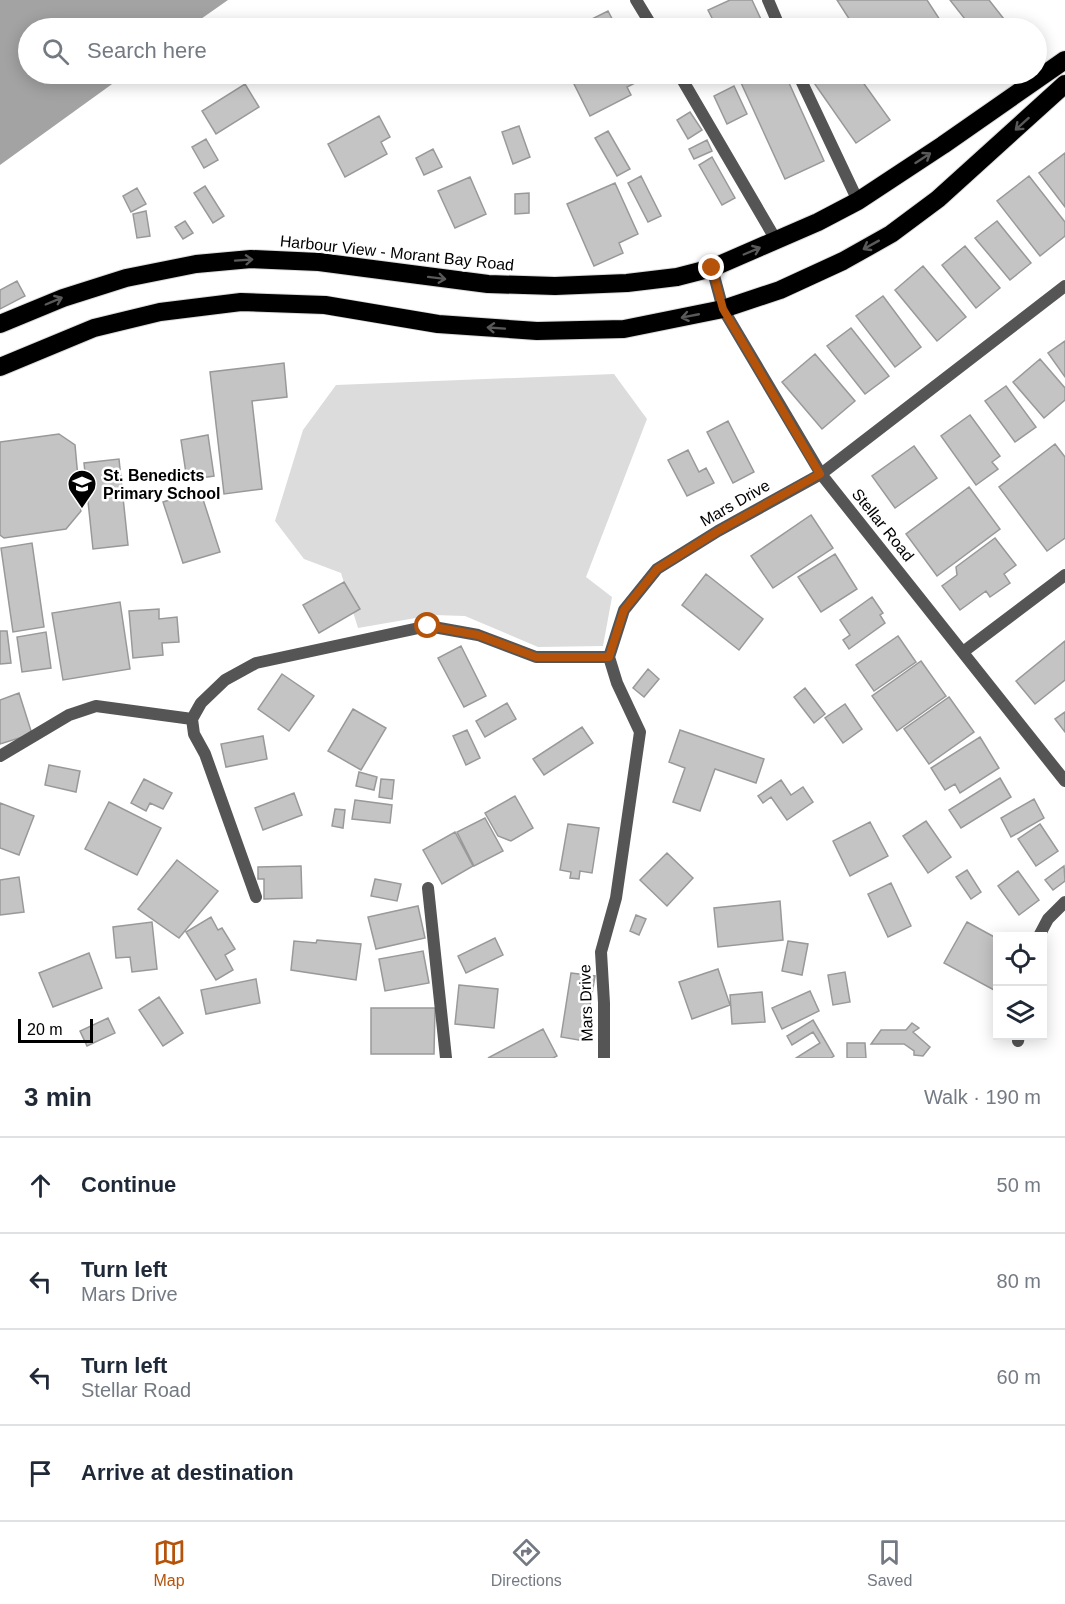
<!DOCTYPE html>
<meta charset="utf-8">
<style>
:root{--surface:#fff;--page:#f2f2f3;--text:#1f2937;--muted:#747a83;--line:#e0e1e3;--accent:#b45309}
body{margin:0;font-family:Arial,sans-serif;background:var(--page);color:var(--text)}
.controls{position:absolute;right:18px;bottom:18px;display:grid;overflow:hidden;border-radius:0px;box-shadow:0 3px 15px #0003}
.controls button{width:54px;height:54px;display:grid;place-items:center;padding:0;border:0;border-bottom:2px solid var(--line);background:var(--surface);color:var(--text);font:30px sans-serif}
.scale{position:absolute;left:18px;bottom:15px;width:75px;box-sizing:border-box;padding-left:6px;border:3px solid #000;border-top:0;font-size:16px;line-height:21px;white-space:nowrap;color:#000;-webkit-text-stroke:4px #fff;paint-order:stroke}
.stop{position:absolute;width:18px;height:18px;margin:-14px;border:4px solid #b45309;border-radius:50%;background:#fff}
.stop.end{background:#b45309;border-color:#fff;box-shadow:0 2px 6px #0008}
.list{margin:0;padding:0;list-style:none}
h2{display:flex;justify-content:space-between;align-items:center;height:78px;margin:0;padding:0 24px;font-size:26px}
h2 small{font-size:20px;font-weight:400;color:var(--muted)}
.list li{display:grid;grid-template-columns:39px 1fr auto;gap:18px;align-items:center;box-sizing:border-box;height:96px;padding:0 24px;border-top:2px solid var(--line)}
.list b{display:block;font-size:22px;white-space:nowrap}
.list p{margin:0;font-size:20px;white-space:nowrap;color:var(--muted)}
.list em{font-size:20px;font-style:normal;color:var(--muted)}
.icon{flex:none;width:33px;height:33px;fill:none;stroke:currentColor;stroke-width:2;stroke-linecap:round;stroke-linejoin:round}
.map{position:relative;flex:none;width:1065px;height:1058px;overflow:hidden}
.search{position:absolute;background:var(--surface);box-shadow:0 3px 15px #0003;left:18px;right:18px;top:18px;height:66px;display:flex;align-items:center;gap:15px;box-sizing:border-box;padding:0 21px;border-radius:33px;color:var(--muted);font-size:22px}
.sheet{height:462px;background:var(--surface)}
nav{display:flex;justify-content:space-around;align-items:center;box-sizing:border-box;height:84px;border-top:2px solid var(--line);background:var(--surface);font-size:16px;color:var(--muted)}
nav a{display:grid;justify-items:center;gap:3px}
nav .on{color:var(--accent)}
.map>svg:first-child{display:block}
.green{fill:#dcdcdc}
.water{fill:#a3a3a3}
.building{fill:#c4c4c4;stroke:#999;stroke-width:1.5}
.lines{fill:none;stroke-linecap:round;stroke-linejoin:round}
.highway-casing{stroke:#dbdbdb;stroke-width:20}
.lane{stroke:#555;stroke-width:12}
.street{stroke:#555;stroke-width:12}
.highway{stroke:#000;stroke-width:18}
.oneway{stroke:#595959}
.route{stroke:#b45309;stroke-width:8}
.labels{text-anchor:middle;dominant-baseline:central;stroke-width:5;stroke-linejoin:round;paint-order:stroke}
.street-label{font-size:16px;fill:#000;stroke:#fff}
.poi-label{font-size:16px;font-weight:bold;fill:#000;stroke:#fff;text-anchor:start}
</style>
<div class="map">
<svg width="1065" height="1058" viewBox="0 0 1065 1058">
<rect width="100%" height="100%" fill="#fff"/>
<!-- green -->
<path class="green" d="M614,374l33,45 -61,158 26,20 -9,49 -65,1 -73,-31 -32,-1 -75,13 -17,-55 -37,-14 -29,-38 28,-91 33,-45z"/>
<!-- water -->
<path class="water" d="M0,0h228l-40,28h-160v46h98l-126,91z"/>
<!-- building -->
<path class="building" d="M730,0h22l13,28h-48l-9,-18z
M837,0h90l15,23 -7,5h-80z
M950,0h39l22,28h-39z
M608,11l9,17h-43z
M569,74h71l3,5 -16,8 4,8 -41,21z
M737,74h48l39,87 -39,18z
M820,74h37l33,46 -34,23 -44,-63z
M245,84l14,23 -43,27 -14,-23z
M734,86l13,28 -20,10 -13,-28z
M690,112l12,18 -14,9 -11,-19z
M379,116l11,21 -9,5 6,12 -42,23 -17,-33z
M519,126l11,31 -17,7 -11,-32z
M608,131l22,38 -13,7 -22,-38z
M206,139l12,21 -14,8 -12,-21z
M707,140l5,11 -18,8 -5,-10z
M433,149l9,18 -18,8 -8,-17z
M1065,153v54l-26,-34z
M712,157l23,41 -13,7 -23,-40z
M641,176l20,40 -13,6 -20,-39z
M1029,176l36,46v14l-25,20 -43,-55z
M470,177l16,37 -31,14 -17,-37z
M615,183l23,51 -19,9 4,10 -29,13 -27,-62z
M205,186l19,30 -11,7 -19,-30z
M137,188l9,16 -15,8 -8,-16z
M529,193v20l-14,1v-20z
M146,211l4,25 -13,2 -4,-24z
M185,221l8,12 -10,6 -8,-12z
M997,221l34,42 -21,17 -35,-42z
M965,246l35,42 -24,20 -34,-43z
M923,266l43,51 -29,24 -42,-51z
M17,281l8,15 -25,13v-19z
M883,296l38,51 -26,20 -39,-51z
M851,328l38,48 -24,18 -38,-48z
M1065,341v36l-17,-24z
M815,354l40,47 -33,28 -40,-47z
M1040,359l25,29v12l-21,18 -31,-36z
M284,363l3,34 -35,4 10,88 -38,5 -14,-122z
M1006,386l30,41 -21,15 -30,-41z
M970,415l30,41 -8,6 6,7 -22,16 -35,-49z
M728,421l26,51 -21,11 -26,-51z
M59,434l16,11 6,66 -15,18 -62,9 -4,-3v-93z
M208,435l6,41 -27,4 -6,-40z
M1055,444l10,13v81l-18,13 -48,-64z
M914,446l23,32 -42,30 -23,-32z
M688,450l11,22 7,-4 8,15 -27,13 -19,-36z
M119,459l9,86 -35,4 -9,-86z
M969,487l31,42 -63,47 -31,-42z
M200,490l20,62 -37,11 -20,-61z
M811,515l22,33 -60,40 -22,-32z
M995,538l21,27 -12,9 6,9 -20,14 -4,-6 -26,19 -18,-24 15,-11 -1,-8z
M32,543l12,84 -31,5 -12,-84z
M835,554l22,35 -36,23 -23,-35z
M706,574l57,45 -24,31 -57,-45z
M344,582l16,27 -41,24 -16,-28z
M872,597l11,16 -3,2 5,8 -36,26 -6,-9 7,-5 -10,-15z
M120,602l10,67 -67,11 -11,-67z
M159,609v10l18,-2 2,25 -17,1 1,12 -30,3 -4,-47z
M0,631h7l4,32 -11,1z
M46,632l5,36 -29,4 -5,-35z
M898,636l18,26 -42,29 -18,-26z
M1065,641v39l-30,24 -19,-23z
M461,646l25,50 -22,11 -26,-49z
M921,661l25,35 -49,35 -25,-35z
M648,669l11,10 -15,18 -11,-9z
M282,674l32,22 -25,35 -31,-22z
M805,688l20,26 -11,9 -20,-26z
M19,693l13,41 -32,10v-44z
M949,697l25,35 -45,32 -25,-35z
M507,703l9,16 -31,18 -9,-16z
M845,704l17,25 -19,14 -18,-25z
M353,709l33,19 -25,42 -33,-19z
M1065,712v20l-10,-13z
M582,727l11,16 -49,32 -11,-16z
M467,730l13,28 -14,7 -13,-29z
M680,730l84,29 -8,24 -41,-14 -15,42 -27,-9 12,-34 -16,-6z
M263,736l4,23 -41,8 -5,-23z
M980,737l19,31 -39,25 -5,-9 -10,6 -14,-22z
M49,765l31,6 -4,21 -31,-7z
M359,772l18,5 -3,13 -18,-4z
M1000,778l11,19 -50,31 -12,-18z
M144,779l28,14 -9,16 -13,-6 -4,8 -15,-8z
M381,779l13,1 -2,19 -13,-2z
M781,780l10,15 12,-8 10,15 -26,18 -16,-23 -8,6 -5,-7z
M294,793l8,22 -39,15 -8,-22z
M515,796l18,32 -22,13 -13,-5 -13,-23z
M1034,799l10,19 -33,19 -10,-19z
M355,800l37,5 -2,18 -38,-4z
M109,802l52,26 -24,47 -52,-26z
M0,803l34,13 -15,39 -19,-7z
M335,809l10,1 -2,18 -11,-2z
M485,818l18,33 -29,15 -17,-34z
M926,821l25,36 -23,16 -25,-37z
M870,822l18,34 -38,20 -17,-35z
M568,824l31,4 -7,45 -12,-2 -1,8 -9,-1 1,-6 -11,-2z
M1040,824l18,27 -22,15 -18,-27z
M455,832l18,34 -31,18 -19,-34z
M667,853l26,25 -26,28 -27,-26z
M177,860l41,31 -39,47 -41,-29z
M301,866l1,32 -38,1v-20h-6v-12z
M1064,866l1,15 -12,9 -8,-10z
M967,870l14,22 -10,7 -15,-22z
M1018,871l21,29 -20,15 -21,-29z
M19,877l5,35 -24,3v-35z
M375,879l26,5 -4,17 -26,-5z
M891,883l20,43 -23,11 -20,-43z
M780,901l3,39 -65,7 -4,-39z
M418,906l7,32 -49,11 -8,-32z
M636,915l10,4 -7,16 -9,-4z
M211,917l7,13 4,-2 13,21 -10,6 8,15 -17,10 -30,-48z
M152,922l5,47 -25,3 -2,-15 -14,1 -3,-31z
M967,922l31,17v45l-4,6 -50,-27z
M495,938l8,17 -37,18 -8,-17z
M317,940l44,4 -5,36 -65,-10 3,-29 22,2z
M788,941l20,3 -6,31 -20,-4z
M423,951l6,32 -44,8 -6,-32z
M89,953l13,35 -49,19 -14,-34z
M718,969l12,36 -38,14 -13,-37z
M845,972l5,30 -17,3 -5,-30z
M571,973l24,3 -11,65 -23,-4z
M256,979l4,24 -54,11 -5,-24z
M459,985l39,4 -4,39 -39,-4z
M810,991l9,20 -37,18 -10,-21z
M762,992l3,30 -33,2 -2,-29z
M159,997l24,36 -20,13 -24,-36z
M371,1008h64l-1,46h-63z
M108,1018l7,15 -28,13 -7,-15z
M813,1020l21,36 -3,2h-35l24,-15 -7,-11 -21,13 -5,-9z
M912,1023l7,5 -6,4 17,15 -7,9 -9,-1v-4l-10,-7h-33l10,-14h25z
M543,1029l14,27 -4,2h-65z
M847,1043h18l1,15h-19z"/>
<g class="lines">
<!-- highway casing -->
<g class="highway-casing">
<path id="highway" d="M0,324l63,-26 63,-20 70,-14 55,-5 68,3 169,22 67,2 72,-3 50,-6 35,-9 106,-46 40,-21 85,-56 122,-85
M0,367l94,-39 66,-16 81,-10 84,3 113,19 99,7 87,-2 99,-20 57,-19 63,-29 48,-27 47,-35 127,-115"/>
</g>
<!-- lane -->
<path class="lane" d="M768,0l12,28
M798,74l60,127"/>
<!-- street -->
<path class="street" d="M636,0l17,28
M679,74l97,166
M712,268l11,41 98,165 244,307
M963,652l102,-77
M0,756l69,-41 27,-9 96,13
M428,888l18,170
M256,897l-51,-143 -11,-20 -2,-15 9,-16 24,-23 31,-17 172,-37 50,9 58,22h73
M1039,936l9,-17 17,-17
M1018,1041l1,-5
M604,1058v-55l-3,-51 15,-54 24,-166 -23,-49 -8,-26 15,-47 33,-41 61,-38 103,-57 244,-188"/>
<!-- highway -->
<use href="#highway" class="highway"/>
</g>
<!-- one-way arrows -->
<defs><path id="oneway-shaft" d="M-6 0H5M1.5-3L5.5 0L1.5 3" fill="none" stroke-width="1.6" stroke-linecap="round" stroke-linejoin="round" transform="scale(1.5)"/></defs>
<g class="oneway">
<use href="#oneway-shaft" transform="translate(1022 124) rotate(138)"/>
<use href="#oneway-shaft" transform="translate(923 158) rotate(-33)"/>
<use href="#oneway-shaft" transform="translate(871 245) rotate(151)"/>
<use href="#oneway-shaft" transform="translate(752 251) rotate(-23)"/>
<use href="#oneway-shaft" transform="translate(244 260) rotate(-4)"/>
<use href="#oneway-shaft" transform="translate(437 278) rotate(7)"/>
<use href="#oneway-shaft" transform="translate(54 301) rotate(-23)"/>
<use href="#oneway-shaft" transform="translate(690 316) rotate(169)"/>
<use href="#oneway-shaft" transform="translate(496 328) rotate(-176)"/>
</g>
<g class="lines">
<!-- route -->
<path class="route" d="M428,626l50,9 58,22h73l15,-47 33,-41 61,-38 102,-57 -97,-165 -11,-41"/>
</g>
<!-- icons -->
<defs>
<g id="school-pin" transform="scale(1.5)"><path d="M0 17L-7.5 6A9.5 9.5 0 1 1 7.5 6Z" fill="#000" stroke="#fff"/><path d="M0-5L7-2L0 1L-7-2ZM-4 1L0 2.5L4 1V4Q0 6-4 4Z" fill="#fff"/></g>
</defs>
<g fill-rule="evenodd">
<use href="#school-pin" x="82" y="484"/>
</g>
<g class="labels">
<!-- street labels -->
<g class="street-label">
<text transform="translate(397 253) rotate(6)">Harbour View - Morant Bay Road</text>
<text transform="translate(735 503) rotate(-30)">Mars Drive</text>
<text transform="translate(883 525) rotate(51)">Stellar Road</text>
<text transform="translate(586 1003) rotate(-92)">Mars Drive</text>
</g>
<!-- poi labels -->
<g class="poi-label">
<text x="103" y="475">St. Benedicts<tspan x="103" dy="18">Primary School</tspan></text>
</g>
</g>
</svg>
<div class="controls">
<button><svg class="icon" aria-label="locate" viewBox="0 0 24 24"><circle cx="12" cy="12" r="6"/><path d="M12 2v4M12 18v4M2 12h4M18 12h4"/></svg></button>
<button><svg class="icon" aria-label="layers" viewBox="0 0 24 24"><path d="M12 4l9 5-9 5-9-5zM3 14l9 5 9-5"/></svg></button>
</div>
<div class="scale">20 m</div>
<div class="stop" style="left:428px;top:626px"></div>
<div class="stop end" style="left:712px;top:268px"></div>
<div class="search"><svg class="icon" aria-label="search" viewBox="0 0 24 24"><circle cx="10" cy="10" r="6"/><path d="M15 15l6 6"/></svg>Search here</div>
</div>
<section class="sheet">
<h2>3 min<small>Walk · 190 m</small></h2>
<ul class="list">
<li><svg class="icon" aria-label="ahead" viewBox="0 0 24 24"><path d="M12 20V5M6 11l6-6 6 6"/></svg><div><b>Continue</b></div><em>50 m</em></li>
<li><svg class="icon" aria-label="left" viewBox="0 0 24 24"><path d="M17 20v-9H6M10 6l-5 5 5 5"/></svg><div><b>Turn left</b><p>Mars Drive</p></div><em>80 m</em></li>
<li><svg class="icon" aria-label="left" viewBox="0 0 24 24"><path d="M17 20v-9H6M10 6l-5 5 5 5"/></svg><div><b>Turn left</b><p>Stellar Road</p></div><em>60 m</em></li>
<li><svg class="icon" aria-label="arrive" viewBox="0 0 24 24"><path d="M6 21V4h12l-3 4 3 4H6"/></svg><div><b>Arrive at destination</b></div></li>
</ul>
</section>
<nav>
<a class="on"><svg class="icon" aria-label="map" viewBox="0 0 24 24"><path d="M3 6l6-2 6 2 6-2v14l-6 2-6-2-6 2zM9 4v14M15 6v14"/></svg>Map</a>
<a><svg class="icon" aria-label="directions" viewBox="0 0 24 24"><path d="M12 3l9 9-9 9-9-9zM9 14v-3h6M13 9l2 2-2 2"/></svg>Directions</a>
<a><svg class="icon" aria-label="saved" viewBox="0 0 24 24"><path d="M7 4h10v16l-5-4-5 4z"/></svg>Saved</a>
</nav>
